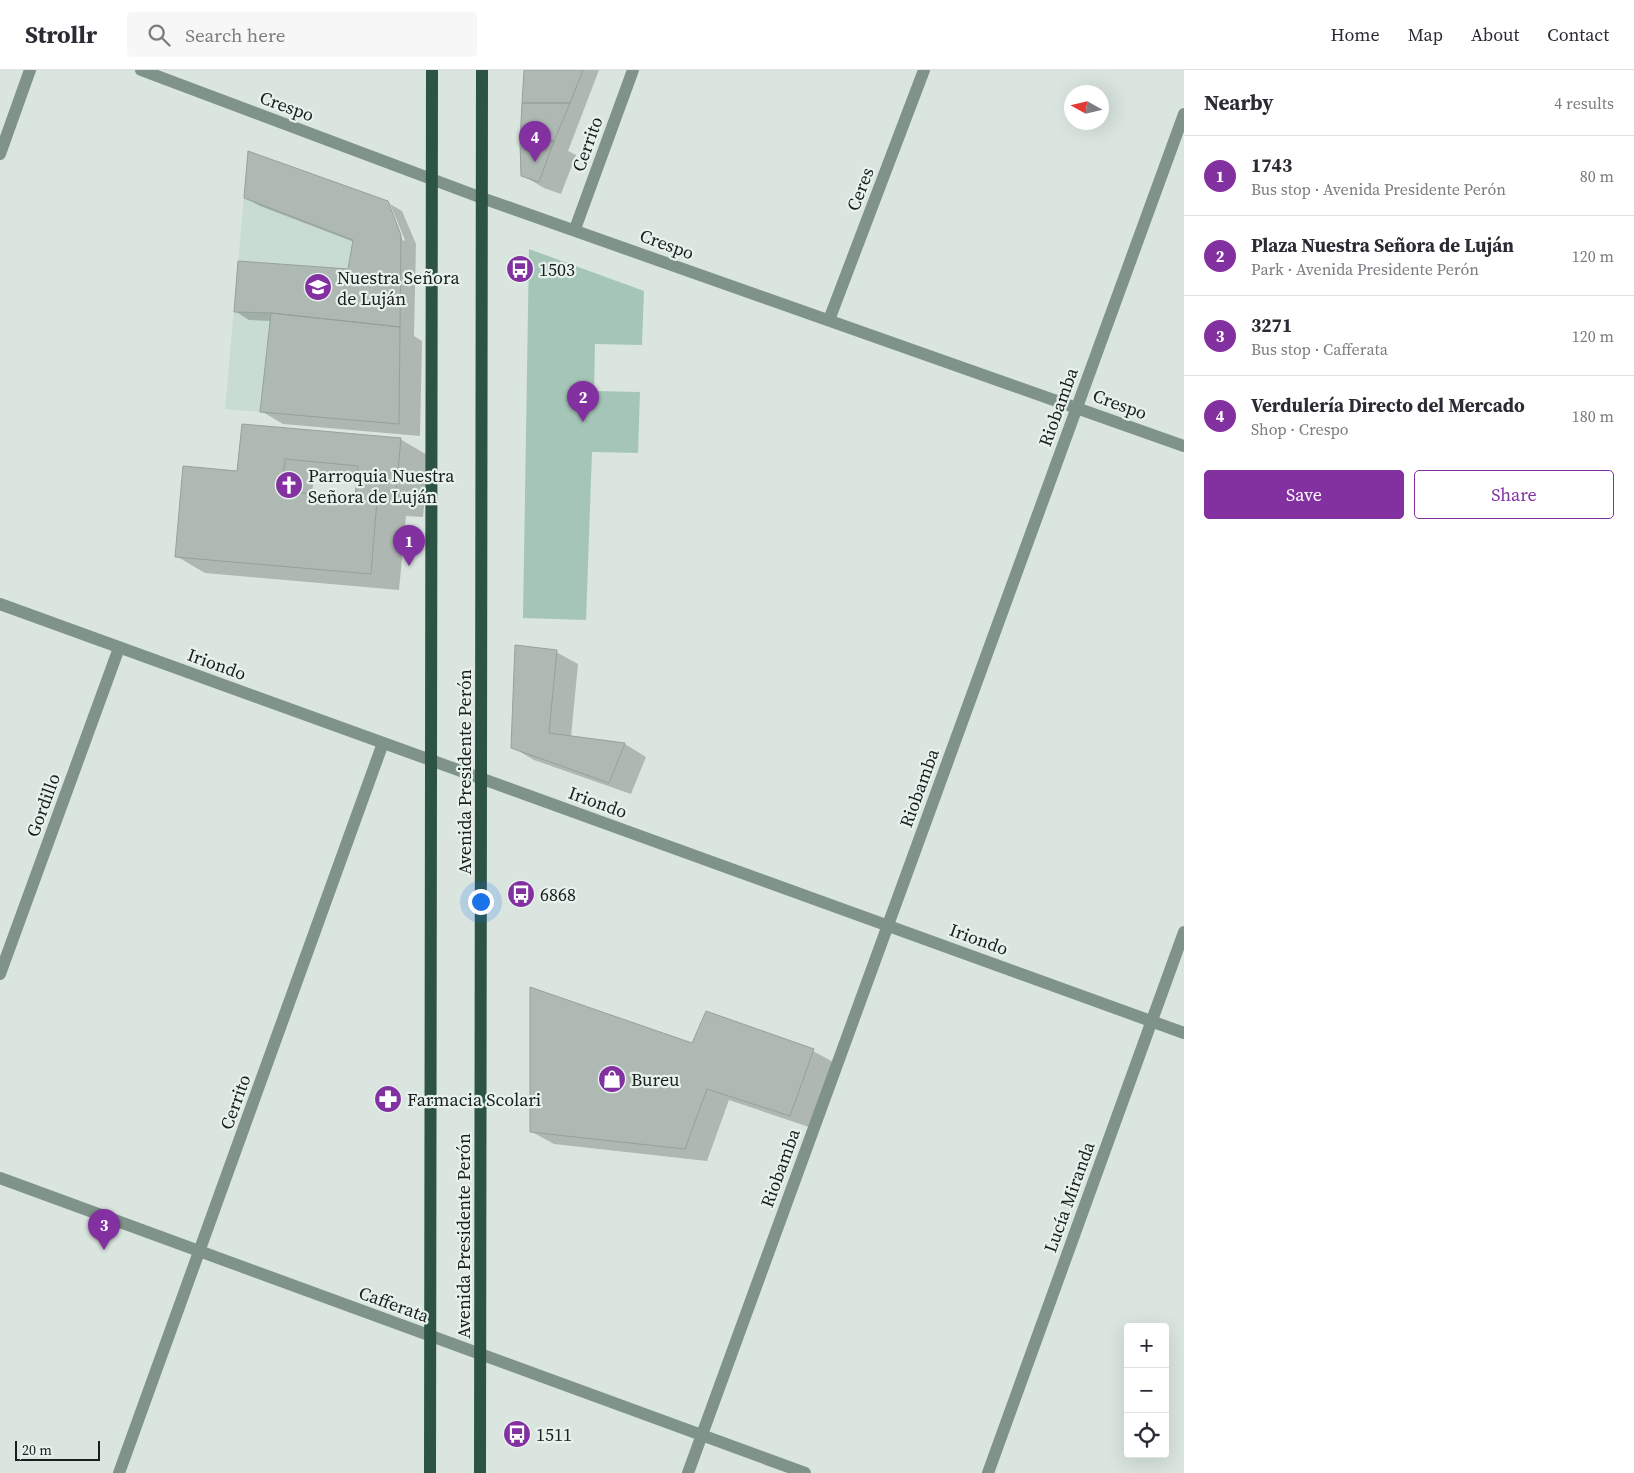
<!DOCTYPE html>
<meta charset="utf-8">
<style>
:root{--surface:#fff;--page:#f7f7f7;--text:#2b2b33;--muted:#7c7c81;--line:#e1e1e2;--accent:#8330a0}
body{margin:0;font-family:"Source Serif 4",serif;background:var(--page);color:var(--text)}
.controls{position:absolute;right:15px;bottom:15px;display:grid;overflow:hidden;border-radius:5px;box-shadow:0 5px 20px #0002}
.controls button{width:45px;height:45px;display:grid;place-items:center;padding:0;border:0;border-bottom:1px solid var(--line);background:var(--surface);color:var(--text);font:25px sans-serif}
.compass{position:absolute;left:1064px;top:15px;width:45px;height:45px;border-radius:50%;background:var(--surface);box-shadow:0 5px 20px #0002;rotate:278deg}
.scale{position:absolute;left:15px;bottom:12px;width:85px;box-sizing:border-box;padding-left:5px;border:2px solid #1a1e1c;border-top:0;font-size:14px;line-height:18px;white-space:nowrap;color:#1a1e1c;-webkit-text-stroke:4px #e7f2ed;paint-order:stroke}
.you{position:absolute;left:480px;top:831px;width:18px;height:18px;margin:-12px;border:4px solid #fff;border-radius:50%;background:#1a73e8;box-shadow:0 0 0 8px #1a73e833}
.badge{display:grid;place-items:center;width:32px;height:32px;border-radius:50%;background:var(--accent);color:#fff;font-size:16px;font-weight:700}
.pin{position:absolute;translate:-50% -41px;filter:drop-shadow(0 1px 2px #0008)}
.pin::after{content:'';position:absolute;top:26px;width:18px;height:15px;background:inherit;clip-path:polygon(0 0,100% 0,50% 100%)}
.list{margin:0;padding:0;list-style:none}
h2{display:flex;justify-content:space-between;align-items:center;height:65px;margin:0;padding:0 20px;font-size:21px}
h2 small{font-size:16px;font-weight:400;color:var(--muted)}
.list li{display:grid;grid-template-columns:32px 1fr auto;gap:15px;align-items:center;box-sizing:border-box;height:80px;padding:0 20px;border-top:1px solid var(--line)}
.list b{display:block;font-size:19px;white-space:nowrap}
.list p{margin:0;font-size:16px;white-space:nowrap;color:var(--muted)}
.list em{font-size:16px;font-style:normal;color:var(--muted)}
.actions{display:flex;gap:10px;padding:15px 20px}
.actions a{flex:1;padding:11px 0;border:1px solid var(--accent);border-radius:5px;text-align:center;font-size:18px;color:var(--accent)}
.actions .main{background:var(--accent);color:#fff}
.icon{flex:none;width:28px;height:28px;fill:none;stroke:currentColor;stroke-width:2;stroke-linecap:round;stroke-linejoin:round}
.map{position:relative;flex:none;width:1184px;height:1403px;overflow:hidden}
header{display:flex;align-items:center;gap:30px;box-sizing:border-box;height:70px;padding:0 25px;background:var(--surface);border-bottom:1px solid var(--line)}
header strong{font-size:24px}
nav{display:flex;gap:28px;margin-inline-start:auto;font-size:18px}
.search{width:350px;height:45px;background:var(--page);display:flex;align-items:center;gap:12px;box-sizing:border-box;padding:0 18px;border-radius:5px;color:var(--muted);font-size:19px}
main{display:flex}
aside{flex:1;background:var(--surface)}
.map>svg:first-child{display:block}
.built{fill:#c9dcd3}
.green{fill:#a5c6b7}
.shadow{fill:#0003;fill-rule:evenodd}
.building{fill:#afb9b4;stroke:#97a19c;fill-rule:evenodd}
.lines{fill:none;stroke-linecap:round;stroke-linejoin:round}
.minor{stroke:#7f938a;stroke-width:12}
.major{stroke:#2c5343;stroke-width:12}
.labels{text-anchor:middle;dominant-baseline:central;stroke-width:4.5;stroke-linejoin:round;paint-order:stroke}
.street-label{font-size:18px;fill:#1a1e1c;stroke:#e7f2ed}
.poi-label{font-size:18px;fill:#1a1e1c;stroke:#e7f2ed;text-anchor:start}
</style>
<header>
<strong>Strollr</strong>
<div class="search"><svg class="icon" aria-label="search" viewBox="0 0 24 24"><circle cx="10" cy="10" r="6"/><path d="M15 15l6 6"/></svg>Search here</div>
<nav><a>Home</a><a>Map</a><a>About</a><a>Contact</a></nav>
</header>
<main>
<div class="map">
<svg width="1184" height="1403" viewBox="0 0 1184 1403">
<rect width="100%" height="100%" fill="#dae5df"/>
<!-- built -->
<path class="built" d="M248,81l140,50 13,34 -2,189 -174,-15z"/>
<!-- green -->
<path class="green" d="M529,179l115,42 -2,54 -47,-1 -1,47 46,1 -2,61 -46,-1 -6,168 -63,-2z"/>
<!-- shadow -->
<path class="shadow" d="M524,0h75l-31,81 8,4 -15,39 -17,-6 -22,-13z
M245,128l142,4 3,2h-3l16,37 2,-1 -15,-36 12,7 14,33 -2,92 8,5 -2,95 -137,-12 -22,-13 11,-90 -23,-1 -14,-9 114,-41 5,-28 -94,-36z
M243,355l157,14 29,17 -6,61 -17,-1 -7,74 -194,-17 -29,-17 62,-84zM314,405l44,4 -2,21 -44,-5z
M556,582l22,12 -7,73 54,7 21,13 -15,37 -97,-34 -22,-13z
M813,981l22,12 -23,65 -83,-28 -22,61 -153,-17 -22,-12z"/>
<!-- building -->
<path class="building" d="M524,0h59l-13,33h-48z
M522,33h48l-16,38 -34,1z
M554,71l-15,41 -18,-6 -1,-34z
M248,81l140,50 13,34 -1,92 -129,-14 -37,-1 4,-51 110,8 5,-29 -109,-42z
M271,243l129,14 -1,97 -139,-12z
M242,354l159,14 -6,64 -18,-2 -6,74 -196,-17 8,-91 54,5zM285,389l73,7 -3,32 -73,-7z
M515,575l42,5 -8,83 76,10 -16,40 -98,-35z
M530,917l162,56 14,-32 108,38 -24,67 -83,-27 -22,60 -155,-17z"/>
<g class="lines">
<!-- minor -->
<path class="minor" d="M141,0l341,128 702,248
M0,84l30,-84
M575,159l58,-159
M829,250l95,-250
M0,534l1184,429
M0,904l119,-326
M0,1108l805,295
M119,1403l264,-730
M688,1403l496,-1359
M988,1403l196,-541"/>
<!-- major -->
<path class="major" d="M430,1403l2,-1403
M480,1403l2,-1403"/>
</g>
<!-- icons -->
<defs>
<g id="bus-disc" transform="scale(1.4375)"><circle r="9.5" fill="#8330a0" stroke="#e7f2ed"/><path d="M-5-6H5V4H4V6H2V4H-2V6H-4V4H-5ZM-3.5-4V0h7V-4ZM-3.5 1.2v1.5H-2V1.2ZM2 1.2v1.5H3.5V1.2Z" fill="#fff"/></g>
<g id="school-disc" transform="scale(1.4375)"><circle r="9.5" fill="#8330a0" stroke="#e7f2ed"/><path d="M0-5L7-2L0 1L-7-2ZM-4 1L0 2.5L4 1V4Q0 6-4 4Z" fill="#fff"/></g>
<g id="church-disc" transform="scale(1.4375)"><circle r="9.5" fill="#8330a0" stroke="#e7f2ed"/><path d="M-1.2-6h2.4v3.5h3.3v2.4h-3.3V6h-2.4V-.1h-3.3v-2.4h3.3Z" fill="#fff"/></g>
<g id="shop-disc" transform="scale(1.4375)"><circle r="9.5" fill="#8330a0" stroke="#e7f2ed"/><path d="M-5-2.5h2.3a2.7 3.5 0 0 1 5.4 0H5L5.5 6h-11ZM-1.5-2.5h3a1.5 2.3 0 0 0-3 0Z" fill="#fff"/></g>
<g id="pharmacy-disc" transform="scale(1.4375)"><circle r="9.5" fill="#8330a0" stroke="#e7f2ed"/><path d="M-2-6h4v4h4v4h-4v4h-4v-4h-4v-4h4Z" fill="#fff"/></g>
</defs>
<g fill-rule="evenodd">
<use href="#bus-disc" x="520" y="199"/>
<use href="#school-disc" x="318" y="217"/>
<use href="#church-disc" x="289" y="415"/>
<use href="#bus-disc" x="521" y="824"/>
<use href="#shop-disc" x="612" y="1009"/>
<use href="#pharmacy-disc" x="388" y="1029"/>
<use href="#bus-disc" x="517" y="1364"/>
</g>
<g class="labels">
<!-- street labels -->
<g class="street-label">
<text transform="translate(287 36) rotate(20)">Crespo</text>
<text transform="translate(587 74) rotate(-70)">Cerrito</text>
<text transform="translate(860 119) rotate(-69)">Ceres</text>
<text transform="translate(667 174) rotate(20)">Crespo</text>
<text transform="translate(1120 334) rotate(20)">Crespo</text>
<text transform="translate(1058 337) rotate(-70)">Riobamba</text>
<text transform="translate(217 594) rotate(20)">Iriondo</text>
<text transform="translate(464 702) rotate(-90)">Avenida Presidente Perón</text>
<text transform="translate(919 718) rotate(-70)">Riobamba</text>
<text transform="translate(598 732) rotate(20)">Iriondo</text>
<text transform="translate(43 735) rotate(-70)">Gordillo</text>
<text transform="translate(979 869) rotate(20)">Iriondo</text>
<text transform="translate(235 1032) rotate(-70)">Cerrito</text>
<text transform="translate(780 1098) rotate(-70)">Riobamba</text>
<text transform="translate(1069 1127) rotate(-70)">Lucía Miranda</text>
<text transform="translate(463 1166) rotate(-90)">Avenida Presidente Perón</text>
<text transform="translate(394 1234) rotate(20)">Cafferata</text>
</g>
<!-- poi labels -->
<g class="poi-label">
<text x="539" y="199">1503</text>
<text x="337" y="207">Nuestra Señora<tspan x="337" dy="21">de Luján</tspan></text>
<text x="308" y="405">Parroquia Nuestra<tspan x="308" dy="21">Señora de Luján</tspan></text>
<text x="540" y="824">6868</text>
<text x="631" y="1009">Bureu</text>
<text x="407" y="1029">Farmacia Scolari</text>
<text x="536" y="1364">1511</text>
</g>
</g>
</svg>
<div class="controls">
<button>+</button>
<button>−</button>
<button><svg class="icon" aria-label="locate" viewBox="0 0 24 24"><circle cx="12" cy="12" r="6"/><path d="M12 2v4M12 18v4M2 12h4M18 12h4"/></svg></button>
</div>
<svg class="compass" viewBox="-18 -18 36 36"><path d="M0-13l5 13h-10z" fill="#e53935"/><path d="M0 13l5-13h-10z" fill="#7c7c81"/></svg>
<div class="scale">20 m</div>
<div class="you"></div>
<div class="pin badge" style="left:409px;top:496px">1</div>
<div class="pin badge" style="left:583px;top:352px">2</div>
<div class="pin badge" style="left:104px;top:1180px">3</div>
<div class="pin badge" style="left:535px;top:92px">4</div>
</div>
<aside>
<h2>Nearby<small>4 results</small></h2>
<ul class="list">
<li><span class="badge">1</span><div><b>1743</b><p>Bus stop · Avenida Presidente Perón</p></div><em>80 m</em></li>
<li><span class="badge">2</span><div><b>Plaza Nuestra Señora de Luján</b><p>Park · Avenida Presidente Perón</p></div><em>120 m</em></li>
<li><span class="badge">3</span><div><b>3271</b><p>Bus stop · Cafferata</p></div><em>120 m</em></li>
<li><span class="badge">4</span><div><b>Verdulería Directo del Mercado</b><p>Shop · Crespo</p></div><em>180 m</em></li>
</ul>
<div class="actions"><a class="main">Save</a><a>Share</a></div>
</aside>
</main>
